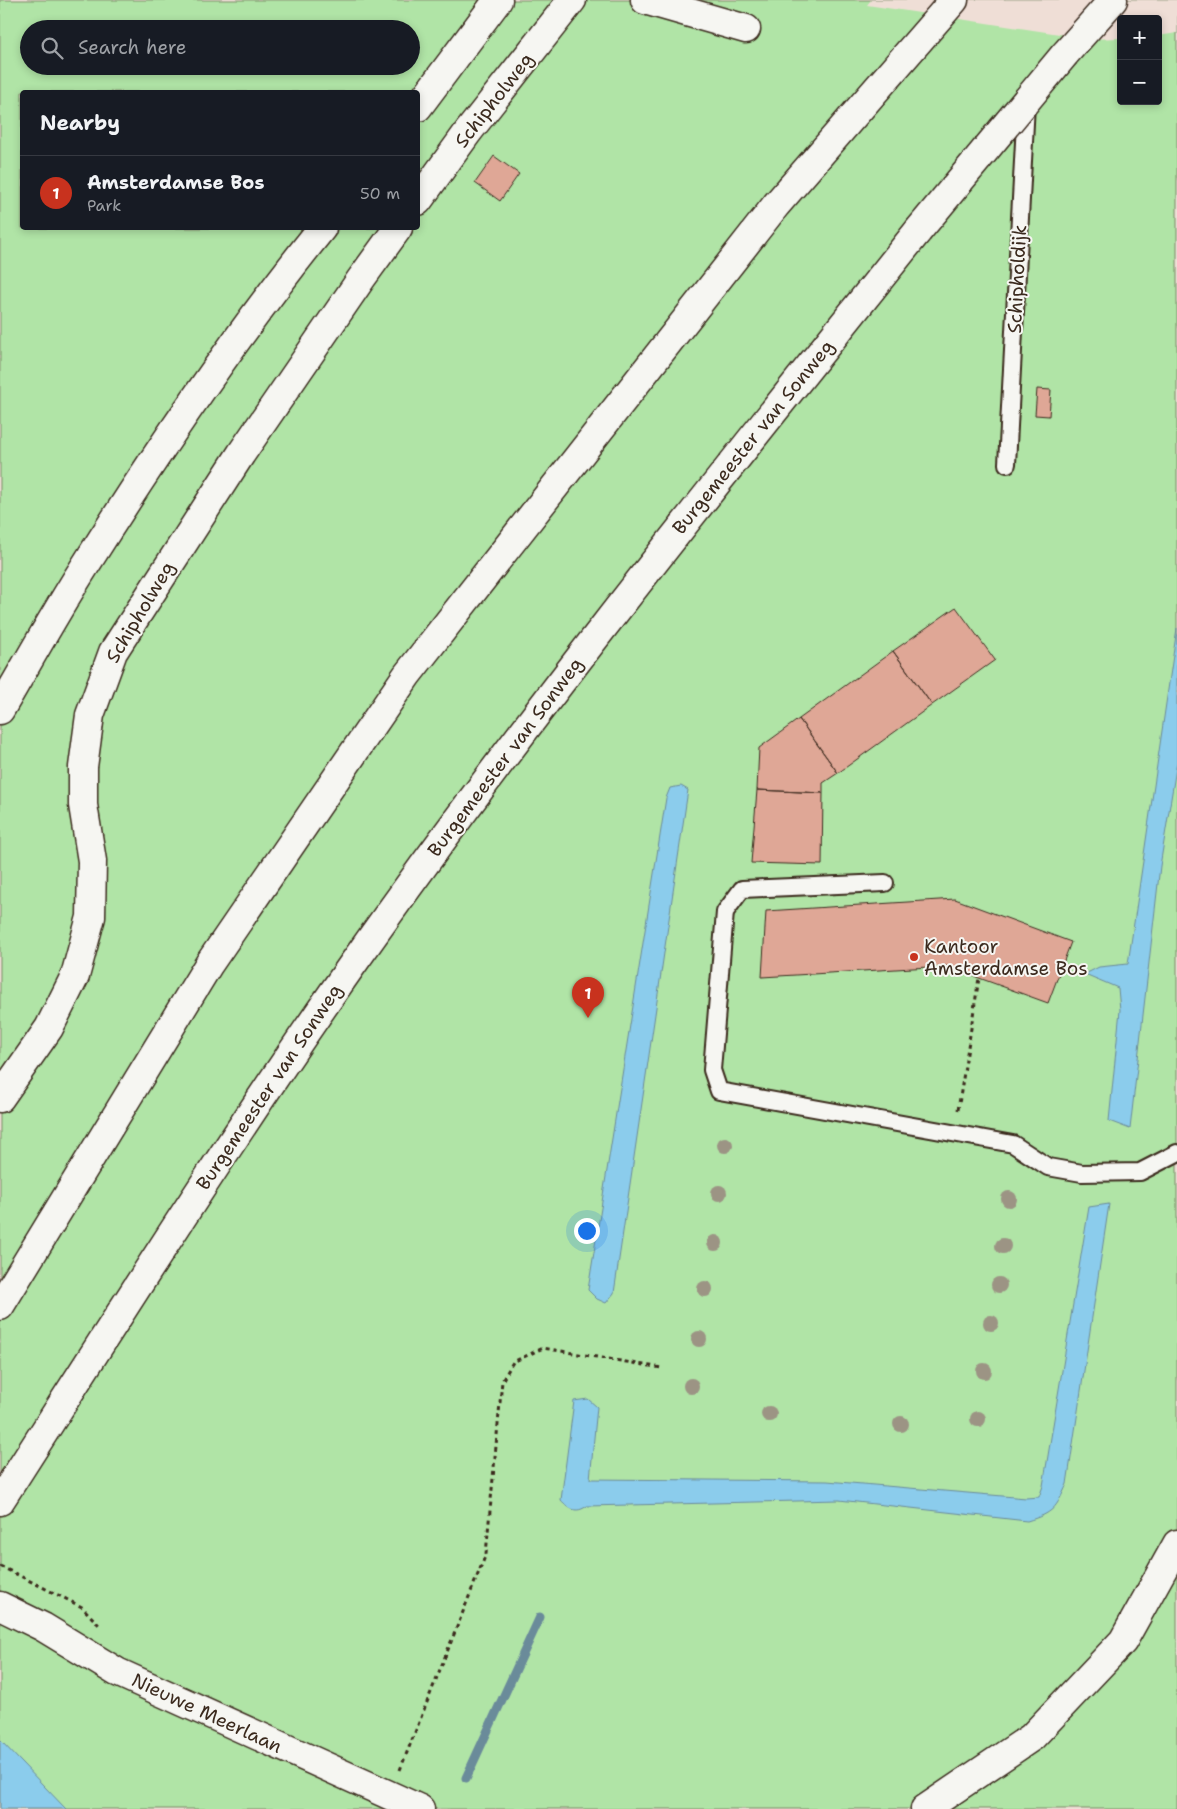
<!DOCTYPE html>
<meta charset="utf-8">
<style>
:root{--surface:#171b24;--page:#242831;--text:#f1f3f6;--muted:#9ea1a6;--line:#363941;--accent:#c8321e}
body{margin:0;font-family:"Shantell Sans",sans-serif;background:var(--page);color:var(--text)}
.controls{position:absolute;right:15px;top:15px;display:grid;overflow:hidden;border-radius:5px;box-shadow:0 2px 8px #0003}
.controls button{width:45px;height:45px;display:grid;place-items:center;padding:0;border:0;border-bottom:1px solid var(--line);background:var(--surface);color:var(--text);font:25px sans-serif}
.you{position:absolute;left:586px;top:1230px;width:18px;height:18px;margin:-12px;border:4px solid #fff;border-radius:50%;background:#1a73e8;box-shadow:0 0 0 8px #1a73e833}
.badge{display:grid;place-items:center;width:32px;height:32px;border-radius:50%;background:var(--accent);color:#fff;font-size:16px;font-weight:700}
.pin{position:absolute;translate:-50% -41px;filter:drop-shadow(0 1px 2px #0008)}
.pin::after{content:'';position:absolute;top:26px;width:18px;height:15px;background:inherit;clip-path:polygon(0 0,100% 0,50% 100%)}
.list{margin:0;padding:0;list-style:none}
h2{display:flex;justify-content:space-between;align-items:center;height:65px;margin:0;padding:0 20px;font-size:21px}
h2 small{font-size:16px;font-weight:400;color:var(--muted)}
.list li{display:grid;grid-template-columns:32px 1fr auto;gap:15px;align-items:center;box-sizing:border-box;height:75px;padding:0 20px;border-top:1px solid var(--line)}
.list b{display:block;font-size:19px;white-space:nowrap}
.list p{margin:0;font-size:16px;white-space:nowrap;color:var(--muted)}
.list em{font-size:16px;font-style:normal;color:var(--muted)}
.icon{flex:none;width:28px;height:28px;fill:none;stroke:currentColor;stroke-width:2;stroke-linecap:round;stroke-linejoin:round}
.map{position:relative;flex:none;width:1177px;height:1809px;overflow:hidden}
.search{position:absolute;background:var(--surface);box-shadow:0 2px 8px #0003;left:20px;top:20px;width:400px;height:55px;display:flex;align-items:center;gap:12px;box-sizing:border-box;padding:0 18px;border-radius:28px;color:var(--muted);font-size:19px}
.panel{position:absolute;background:var(--surface);box-shadow:0 2px 8px #0003;left:20px;top:90px;width:400px;height:140px;border-radius:5px}
.map>svg:first-child{display:block}
.green{fill:#b0e4a6;stroke:#768762;fill-rule:evenodd}
.water{fill:#8bccec;stroke:#6b8b9a}
.pier{fill:#efded6}
.lines{fill:none;stroke-linecap:round;stroke-linejoin:round}
.stream{stroke:#6b8b9a;stroke-width:9}
.building{fill:#dfa796;stroke:#3b2a1e}
.lane-casing{stroke:#3b2a1e;stroke-width:20}
.street-casing{stroke:#3b2a1e;stroke-width:31}
.secondary-casing{stroke:#3b2a1e;stroke-width:31}
.primary-casing{stroke:#3b2a1e;stroke-width:31}
.highway-casing{stroke:#3b2a1e;stroke-width:31}
.path{stroke:#3b2a1e;stroke-width:3;stroke-dasharray:4 4;stroke-linecap:butt}
.lane{stroke:#f6f6f2;stroke-width:16}
.street{stroke:#f6f6f2;stroke-width:28}
.secondary{stroke:#f6f6f2;stroke-width:28}
.primary{stroke:#f6f6f2;stroke-width:28}
.highway{stroke:#f6f6f2;stroke-width:28}
.highway-bridge-casing{stroke:#3b2a1e;stroke-width:31;stroke-linecap:butt}
.highway-bridge{stroke:#f6f6f2;stroke-width:28}
.tree{fill:#9c9484}
.poi-dot{fill:#c8321e;stroke:#f6f6f2;stroke-width:2}
.labels{text-anchor:middle;dominant-baseline:central;stroke-width:4;stroke-linejoin:round;paint-order:stroke}
.street-label{font-size:19px;fill:#3b2a1e;stroke:#f6f6f2}
.poi-label{font-size:19px;fill:#3b2a1e;stroke:#f6f6f2;text-anchor:start}
</style>
<div class="map">
<svg width="1177" height="1809" viewBox="0 0 1177 1809">
<rect width="100%" height="100%" fill="#efded6"/>
<filter id="ink" filterUnits="userSpaceOnUse"><feTurbulence type="fractalNoise" baseFrequency=".02" numOctaves="2"/><feDisplacementMap in="SourceGraphic" scale="10" xChannelSelector="R" yChannelSelector="G"/><feConvolveMatrix kernelMatrix="1 2 1 2 8 2 1 2 1" color-interpolation-filters="sRGB"/></filter>
<g filter="url(#ink)">
<!-- green -->
<path class="green" d="M0,0h1177v1809h-1177zM1121,19h37v82h-37zM29,29h382v37h-382zM22,92h396v136h-396z"/>
<!-- water -->
<path class="water" d="M1177,628v134l-17,104 -30,263 -21,-8 11,-111 -2,-22 -33,-14 14,-7 29,-3z
M681,786l7,4 -74,503 -8,10 -9,-4 -9,-9 78,-492 4,-10z
M1109,1204l-42,280c-11,24 -13,29 -40,37l-188,-21 -252,6c-11,8 -18,3 -26,-6l13,-99 14,-2 9,8 -7,72 237,2 199,17 13,-1 4,-11 46,-279z
M0,1740l66,69h-66z"/>
<!-- pier -->
<path class="pier" d="M871,0h306v33l-19,3v-17h-37v19l-29,1 -225,-34z"/>
<g class="lines">
<!-- stream -->
<path class="stream" d="M466,1778l74,-161"/>
</g>
<!-- building -->
<path class="building" d="M494,156l25,18 -19,27 -25,-18z
M1037,389l14,1 -2,26 -14,-1z
M956,607l39,53 -63,45 -39,-54z
M893,651l39,54 -94,68 -39,-54z
M799,719l39,54 -15,10v10l-66,-3 2,-42z
M757,790l66,3 -1,72 -71,-2z
M955,899l116,43 -23,61 -102,-37 -184,11 4,-66z"/>
<g class="lines">
<!-- lane casing -->
<g class="lane-casing">
<path id="lane" d="M1007,464l19,-360
M885,883l-143,6 -17,23 -13,158 7,21 294,53 35,23 34,6 58,-1 37,-19"/>
</g>
<!-- street casing -->
<g class="street-casing">
<path id="street" d="M645,0l101,29
M418,201l50,-69 104,-132
M0,1098l49,-70 26,-52 16,-59 1,-56 -9,-56v-38l7,-52 23,-63 128,-198 120,-175 37,-51"/>
</g>
<!-- secondary casing -->
<g class="secondary-casing">
<path id="secondary" d="M0,1606l43,21 74,45 303,137
M925,1809l107,-72 91,-96 54,-97"/>
</g>
<!-- primary casing -->
<g class="primary-casing">
<path id="primary" d="M418,107l80,-107
M0,710c28,-48 55,-97 85,-144 73,-116 151,-231 237,-338"/>
</g>
<!-- highway casing -->
<g class="highway-casing">
<path id="highway" d="M1065,54l48,-54
M0,1306l209,-342 198,-289 369,-470 178,-205
M0,1501c116,-181 231,-364 355,-540 177,-251 371,-490 563,-730"/>
</g>
<!-- path -->
<path class="path" d="M958,1110l21,-132
M0,1566l82,41 17,18
M400,1770l86,-216 16,-173 11,-19 30,-14 119,20"/>
<!-- lane -->
<use href="#lane" class="lane"/>
<!-- street -->
<use href="#street" class="street"/>
<!-- secondary -->
<use href="#secondary" class="secondary"/>
<!-- primary -->
<use href="#primary" class="primary"/>
<!-- highway -->
<use href="#highway" class="highway"/>
<!-- highway-bridge casing -->
<g class="highway-bridge-casing">
<path id="highway-bridge" d="M918,231l147,-177"/>
</g>
<!-- highway-bridge -->
<use href="#highway-bridge" class="highway-bridge"/>
</g>
<!-- trees -->
<g class="tree">
<circle cx="725" cy="1145" r="8"/>
<circle cx="719" cy="1193" r="8"/>
<circle cx="1009" cy="1199" r="8"/>
<circle cx="715" cy="1243" r="8"/>
<circle cx="1003" cy="1246" r="8"/>
<circle cx="999" cy="1285" r="8"/>
<circle cx="705" cy="1289" r="8"/>
<circle cx="991" cy="1323" r="8"/>
<circle cx="699" cy="1339" r="8"/>
<circle cx="984" cy="1371" r="8"/>
<circle cx="691" cy="1386" r="8"/>
<circle cx="769" cy="1414" r="8"/>
<circle cx="978" cy="1419" r="8"/>
<circle cx="901" cy="1424" r="8"/>
</g>
</g>
<!-- markers -->
<circle class="poi-dot" cx="914" cy="957" r="5"/>
<g class="labels">
<!-- street labels -->
<g class="street-label">
<text transform="translate(494 100) rotate(-52)">Schipholweg</text>
<text transform="translate(1017 279) rotate(-87)">Schipholdijk</text>
<text transform="translate(753 437) rotate(-51)">Burgemeester van Sonweg</text>
<text transform="translate(140 612) rotate(-59)">Schipholweg</text>
<text transform="translate(505 757) rotate(-53)">Burgemeester van Sonweg</text>
<text transform="translate(269 1087) rotate(-56)">Burgemeester van Sonweg</text>
<text transform="translate(207 1713) rotate(25)">Nieuwe Meerlaan</text>
</g>
<!-- poi labels -->
<g class="poi-label">
<text x="924" y="946">Kantoor<tspan x="924" dy="22">Amsterdamse Bos</tspan></text>
</g>
</g>
</svg>
<div class="controls">
<button>+</button>
<button>−</button>
</div>
<div class="you"></div>
<div class="pin badge" style="left:588px;top:1018px">1</div>
<div class="search"><svg class="icon" aria-label="search" viewBox="0 0 24 24"><circle cx="10" cy="10" r="6"/><path d="M15 15l6 6"/></svg>Search here</div>
<section class="panel">
<h2>Nearby<small></small></h2>
<ul class="list">
<li><span class="badge">1</span><div><b>Amsterdamse Bos</b><p>Park</p></div><em>50 m</em></li>
</ul>
</section>
</div>
